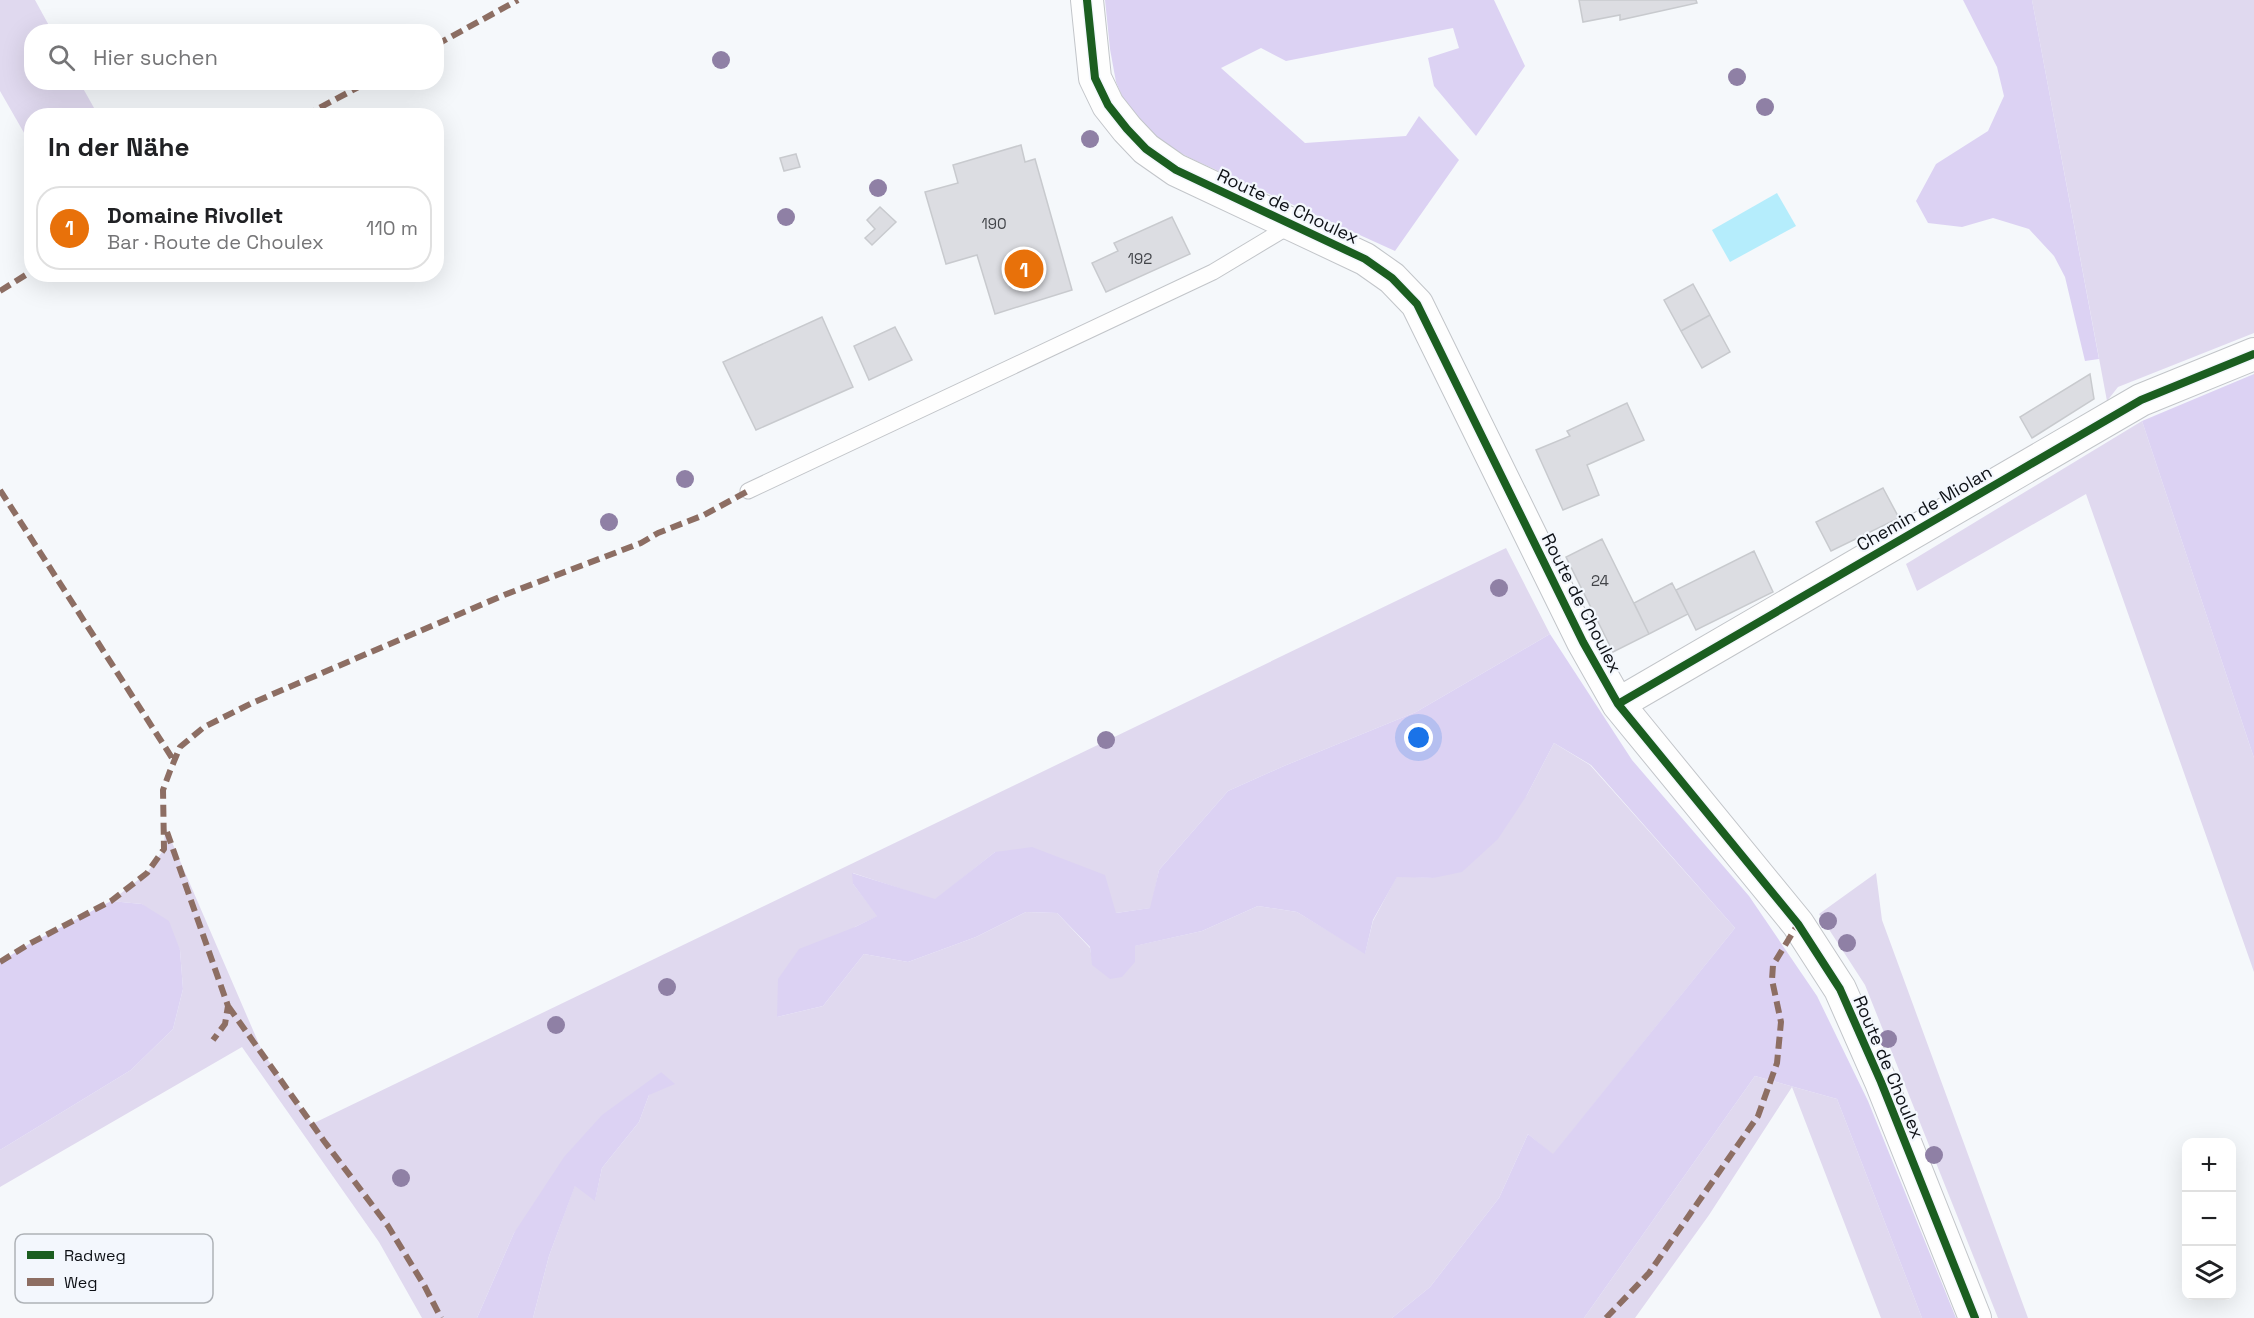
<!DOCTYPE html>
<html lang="de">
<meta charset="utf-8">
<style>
:root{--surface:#fff;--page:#f6f6f6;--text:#202124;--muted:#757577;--line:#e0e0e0;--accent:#db2777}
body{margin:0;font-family:"Space Grotesk",sans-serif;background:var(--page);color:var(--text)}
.controls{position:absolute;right:18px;bottom:18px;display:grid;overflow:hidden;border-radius:12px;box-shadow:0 6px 24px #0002}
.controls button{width:54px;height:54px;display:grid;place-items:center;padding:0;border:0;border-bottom:2px solid var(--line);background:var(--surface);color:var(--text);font:30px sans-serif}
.you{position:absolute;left:1419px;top:738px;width:21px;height:21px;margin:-15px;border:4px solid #fff;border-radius:50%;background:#1a73e8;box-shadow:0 0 0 9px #1a73e833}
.badge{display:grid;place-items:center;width:39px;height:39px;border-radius:50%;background:var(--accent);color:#fff;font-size:20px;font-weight:700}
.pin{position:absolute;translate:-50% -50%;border:3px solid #fff;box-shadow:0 2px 6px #0006}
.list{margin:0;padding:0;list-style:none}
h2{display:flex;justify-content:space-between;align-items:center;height:78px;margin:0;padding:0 24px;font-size:26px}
h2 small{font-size:20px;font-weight:400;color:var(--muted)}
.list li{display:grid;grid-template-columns:39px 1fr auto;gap:18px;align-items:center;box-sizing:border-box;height:84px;margin:0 12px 12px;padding:0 12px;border:2px solid var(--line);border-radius:24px}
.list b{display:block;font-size:22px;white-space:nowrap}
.list p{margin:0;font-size:20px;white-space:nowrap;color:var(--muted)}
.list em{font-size:20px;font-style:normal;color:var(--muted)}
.icon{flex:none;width:33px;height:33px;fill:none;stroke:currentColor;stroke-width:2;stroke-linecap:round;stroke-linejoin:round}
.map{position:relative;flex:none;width:2254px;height:1318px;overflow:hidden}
.search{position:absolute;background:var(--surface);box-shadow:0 6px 24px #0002;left:24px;top:24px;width:420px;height:66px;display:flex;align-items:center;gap:15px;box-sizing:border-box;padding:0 21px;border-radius:24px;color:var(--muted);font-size:22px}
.panel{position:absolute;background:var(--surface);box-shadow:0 6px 24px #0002;left:24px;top:108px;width:420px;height:174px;border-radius:24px}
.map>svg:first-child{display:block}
.green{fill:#e0d9ef}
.forest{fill:#dcd2f3}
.water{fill:#b5edfc}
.building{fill:#dcdde2;stroke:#c8cace;stroke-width:1.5}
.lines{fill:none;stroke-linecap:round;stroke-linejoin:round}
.service-casing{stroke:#c2c5c9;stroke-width:17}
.minor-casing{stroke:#c2c5c9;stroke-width:34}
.service{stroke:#fefefe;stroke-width:15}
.minor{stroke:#fefefe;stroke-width:32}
.quiet{stroke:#8d6e63;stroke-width:6;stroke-dasharray:12 6;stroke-linecap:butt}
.cycleway-casing{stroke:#f3f7fd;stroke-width:11}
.cycleway{stroke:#1b5e20;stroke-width:8}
.tree{fill:#8f80a5}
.labels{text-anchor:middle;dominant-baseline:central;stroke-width:4.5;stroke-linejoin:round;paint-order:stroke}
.number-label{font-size:15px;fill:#424449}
.street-label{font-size:18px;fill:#0d1015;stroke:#f3f7fd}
.key{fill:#f3f7fd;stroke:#aeb2b7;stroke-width:1.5}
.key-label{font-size:16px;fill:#0d1015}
</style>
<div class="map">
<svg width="2254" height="1318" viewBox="0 0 2254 1318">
<rect width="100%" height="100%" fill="#f5f8fb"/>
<!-- green -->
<path class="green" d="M0,0h35l17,31 -20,1v50l48,1 18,32 -66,1 -1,29 -31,-54z
M2032,0h222v333l-136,54 -11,14z
M2142,421l112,337v214l-168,-478 -169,97 -11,-27z
M1506,548l44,86 -134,78 -132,54 -56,25 -69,79 -8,38 -35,5 -121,-61 -60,48 -82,-27v11l25,32 -23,11 -78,90 46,-11 41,-52 44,8 68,-25 50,-25 31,1 33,35 3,17 41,-19 68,-15 56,-25 39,6 68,41 8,-32 24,-45 36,2 94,-83 27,-52 36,22 145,163 -182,227 -25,-21 -29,64 -69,89 -38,31h-859l16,-62 26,-71 20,15 7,-32 37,-46 10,-27 12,-23 -147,161 -37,85h-55l-43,-76 -137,-195 -242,140v-37l131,-80 42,-41 10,-40 -3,-39 -38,-46 -31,-3 36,-28 17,-24 1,-23 97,225 50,73z
M1876,873l6,47 146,398h-30l-133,-333 -46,-71z
M1755,1076l82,23 85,219h-41l-89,-231 -83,128 -74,103h-51z"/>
<!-- forest -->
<path class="forest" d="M1105,0h389l31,66 -49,70 -42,-50 -6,-28 31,-10 -6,-20 -167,33 -25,-13 -40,20 84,75 101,-7 13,-20 40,44 -64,91 -203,-92 -32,-17 -34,-37 -10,-23 -6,-33z
M1963,0h69l67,359 -14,2 -20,-84 -11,-21 -25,-27 -36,-11 -31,9 -34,-4 -12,-22 20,-37 52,-33 16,-35 -7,-29z
M2254,374v384l-112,-337z
M1550,634l82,126 117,136 68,100 51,105 88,217h-34l-85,-219 -82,-23 -171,242h-192l38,-31 69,-89 29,-64 25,20 182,-226 -144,-163 -37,-22 -27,52 -29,44 -36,33 -29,6 -36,-1 -24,43 -8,34 -68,-42 -39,-6 -56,25 -67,15v16l-13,15 -12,2 -18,-14 -2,-18 -33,-34 -31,-1 -50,25 -68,25 -44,-8 -41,52 -46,11 1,-38 21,-30 56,-22 22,-11 -24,-32 -1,-11 83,26 60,-47 37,-5 73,28 11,38 34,-5 9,-38 69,-79 56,-25 132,-54z
M111,901l31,3 27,17 11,29 3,39 -10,40 -42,41 -131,80v-188l29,-18z
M661,1072l14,12 -26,11 -10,27 -37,46 -7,33 -20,-15 -26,70 -16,62h-56l37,-85 50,-76 38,-42z"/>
<!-- water -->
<path class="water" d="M1777,193l19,33 -66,36 -18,-32z"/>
<!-- building -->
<path class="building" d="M1579,0h117l1,3 -77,17v-5l-37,7z
M1021,145l4,17 10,-3 37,131 -77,24 -18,-59 -31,9 -21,-72 33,-9 -5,-18z
M796,154l4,13 -16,4 -4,-13z
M880,207l16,15 -24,23 -7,-7 10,-9 -8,-9z
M1172,217l18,37 -84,38 -14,-29 26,-12 -4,-8z
M1693,284l17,31 -29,16 -17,-31z
M1710,315l20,37 -28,16 -21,-37z
M822,317l31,70 -97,43 -33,-68z
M895,327l17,33 -43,20 -15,-34z
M2090,374l4,25 -62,39 -12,-21z
M1627,403l17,37 -57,25 12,30 -36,15 -27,-60 34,-14 -3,-5z
M1883,488l16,30 -68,33 -15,-29z
M1602,539l47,95 -36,18 -47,-95z
M1754,551l19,41 -77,38 -20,-40z
M1672,583l16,31 -39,20 -15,-31z"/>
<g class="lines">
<!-- service casing -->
<g class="service-casing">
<path id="service" d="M748,491l465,-219 80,-48"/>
</g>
<!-- minor casing -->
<g class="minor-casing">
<path id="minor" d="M1087,0l8,78 13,27 19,24 19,20 30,21 189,89 27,19 25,26 166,338 35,62 180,220 42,65 41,93 94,236
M1618,704l523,-304 113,-46"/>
</g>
<!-- service -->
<use href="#service" class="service"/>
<!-- minor -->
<use href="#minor" class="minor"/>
<!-- quiet -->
<path class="quiet" d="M436,45l82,-45
M304,116l64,-34
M0,291l32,-20
M0,490l174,271
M167,832l61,174 -3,18 -12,16
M0,962l29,-18 82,-43 36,-28 17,-24 -1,-59 7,-19 10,-24 24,-20 48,-24 252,-108 137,-52 17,-10 46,-18 44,-24
M228,1006l96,135 64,85 36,59 17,33
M1606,1318l43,-45 109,-157 19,-53 4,-41 -9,-42 1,-15 25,-41"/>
<!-- cycleway casing -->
<g class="cycleway-casing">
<path id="cycleway" d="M1087,0l8,78 13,27 19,24 19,20 30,21 189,89 27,19 25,26 166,338 35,62 180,220 42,65 41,93 94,236
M1618,704l523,-304 113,-46"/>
</g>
<!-- cycleway -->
<use href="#cycleway" class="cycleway"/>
</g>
<!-- trees -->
<g class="tree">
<circle cx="721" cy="60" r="9"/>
<circle cx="1737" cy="77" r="9"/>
<circle cx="1765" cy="107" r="9"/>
<circle cx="1090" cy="139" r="9"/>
<circle cx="878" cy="188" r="9"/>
<circle cx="786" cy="217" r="9"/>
<circle cx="685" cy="479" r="9"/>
<circle cx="609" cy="522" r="9"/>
<circle cx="1499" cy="588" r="9"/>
<circle cx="1106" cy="740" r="9"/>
<circle cx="1828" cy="921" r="9"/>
<circle cx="1847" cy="943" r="9"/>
<circle cx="667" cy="987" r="9"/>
<circle cx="556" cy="1025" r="9"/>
<circle cx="1888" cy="1039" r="9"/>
<circle cx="1934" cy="1155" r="9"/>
<circle cx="401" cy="1178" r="9"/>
</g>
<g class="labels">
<!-- number labels -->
<g class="number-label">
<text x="994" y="223">190</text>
<text x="1140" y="258">192</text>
<text x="1600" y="580">24</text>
</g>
<!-- street labels -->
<g class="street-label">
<text transform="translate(1288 206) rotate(25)">Route de Choulex</text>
<text transform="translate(1924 508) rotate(-30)">Chemin de Miolan</text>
<text transform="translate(1582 603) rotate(63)">Route de Choulex</text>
<text transform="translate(1889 1067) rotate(67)">Route de Choulex</text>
</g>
</g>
<!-- legend -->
<rect x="15" y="1234" width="198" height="69" rx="9" class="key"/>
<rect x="27" y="1251" width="27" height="8" fill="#1b5e20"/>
<rect x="27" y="1278" width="27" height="8" fill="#8d6e63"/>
<g class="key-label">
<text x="64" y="1261">Radweg</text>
<text x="64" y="1288">Weg</text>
</g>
</svg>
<div class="controls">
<button>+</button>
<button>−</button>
<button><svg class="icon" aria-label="layers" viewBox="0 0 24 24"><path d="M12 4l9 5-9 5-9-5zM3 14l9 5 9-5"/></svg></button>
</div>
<div class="you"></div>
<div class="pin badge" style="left:1024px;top:269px;background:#e8710a">1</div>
<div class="search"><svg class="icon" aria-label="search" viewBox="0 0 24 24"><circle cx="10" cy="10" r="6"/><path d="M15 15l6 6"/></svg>Hier suchen</div>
<section class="panel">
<h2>In der Nähe<small></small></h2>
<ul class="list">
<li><span class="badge" style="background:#e8710a">1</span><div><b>Domaine Rivollet</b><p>Bar · Route de Choulex</p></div><em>110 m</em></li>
</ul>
</section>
</div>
